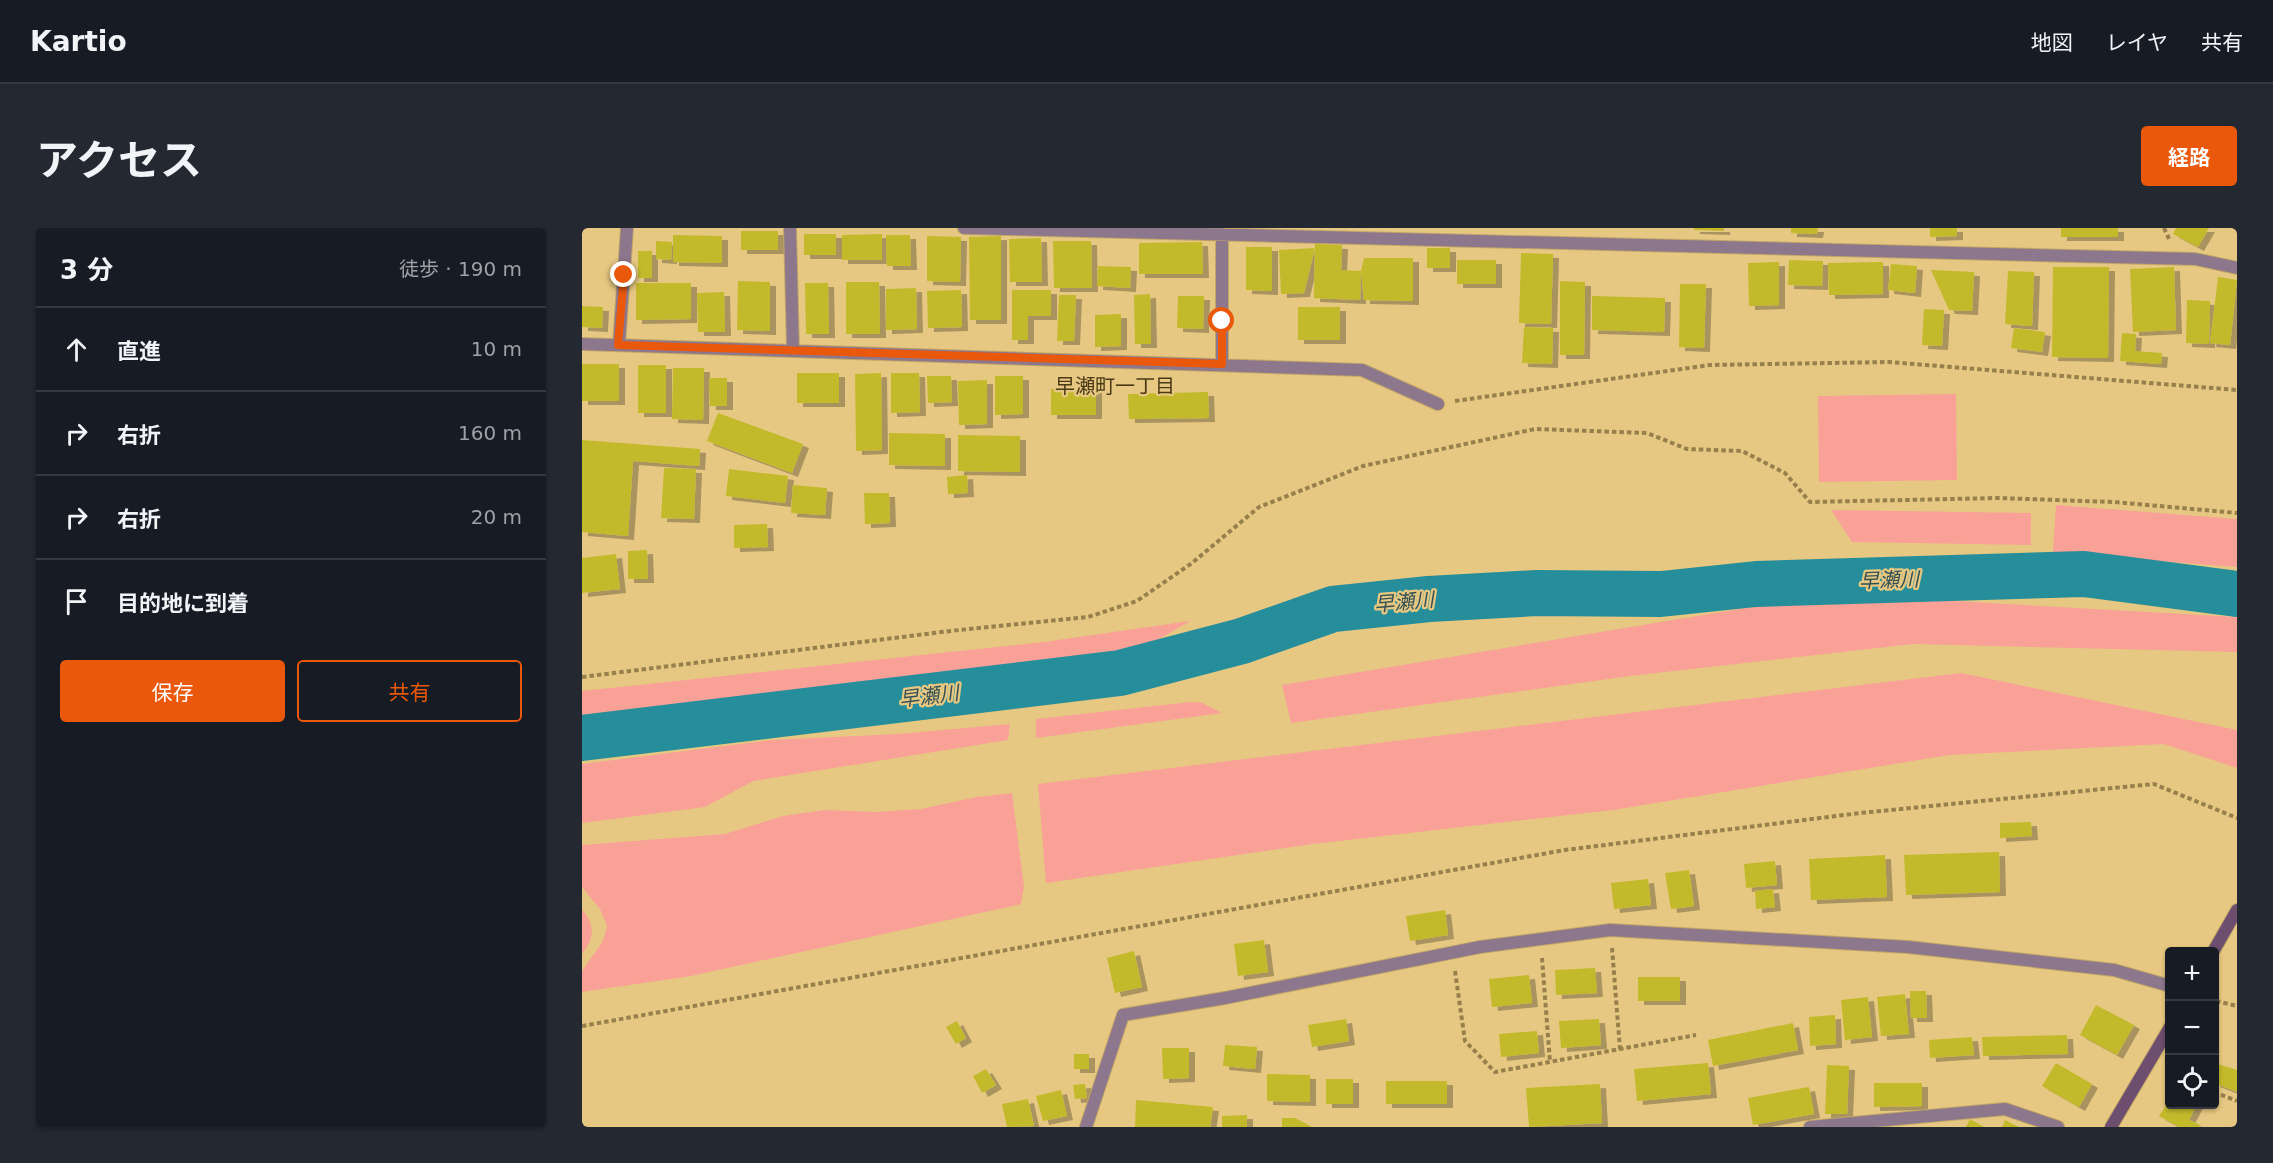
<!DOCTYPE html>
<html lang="ja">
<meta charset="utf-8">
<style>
:root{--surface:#171b24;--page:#242831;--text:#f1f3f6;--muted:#9ea1a6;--line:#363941;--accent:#ea580c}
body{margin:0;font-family:"DejaVu Sans","Noto Sans JP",sans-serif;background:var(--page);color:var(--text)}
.controls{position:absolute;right:18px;bottom:18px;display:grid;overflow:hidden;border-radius:6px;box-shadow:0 2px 4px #0004}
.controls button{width:54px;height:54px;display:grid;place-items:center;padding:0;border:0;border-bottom:2px solid var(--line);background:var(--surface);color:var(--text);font:30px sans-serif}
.stop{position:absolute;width:18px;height:18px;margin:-14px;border:4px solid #ea580c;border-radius:50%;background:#fff}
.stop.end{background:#ea580c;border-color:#fff;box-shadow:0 2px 6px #0008}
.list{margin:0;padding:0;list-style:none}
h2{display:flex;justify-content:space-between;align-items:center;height:78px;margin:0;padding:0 24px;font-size:26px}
h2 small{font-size:20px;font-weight:400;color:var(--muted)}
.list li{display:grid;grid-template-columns:39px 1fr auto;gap:18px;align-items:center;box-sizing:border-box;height:84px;padding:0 24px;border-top:2px solid var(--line)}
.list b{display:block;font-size:22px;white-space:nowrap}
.list em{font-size:20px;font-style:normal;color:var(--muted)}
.actions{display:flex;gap:12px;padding:18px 24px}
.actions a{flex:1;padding:14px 0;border:2px solid var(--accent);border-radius:6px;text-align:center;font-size:21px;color:var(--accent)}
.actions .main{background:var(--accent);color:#fff}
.icon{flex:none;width:33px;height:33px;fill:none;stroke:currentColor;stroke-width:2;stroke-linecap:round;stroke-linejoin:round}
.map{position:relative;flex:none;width:1655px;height:899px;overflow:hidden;border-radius:6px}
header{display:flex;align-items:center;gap:36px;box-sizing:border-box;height:84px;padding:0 30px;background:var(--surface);border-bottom:2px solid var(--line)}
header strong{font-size:28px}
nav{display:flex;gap:33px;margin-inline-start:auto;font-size:21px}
.intro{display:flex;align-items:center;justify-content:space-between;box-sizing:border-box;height:144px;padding:0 36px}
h1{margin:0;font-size:42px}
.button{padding:15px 27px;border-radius:6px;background:var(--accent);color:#fff;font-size:21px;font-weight:700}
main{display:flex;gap:36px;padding:0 36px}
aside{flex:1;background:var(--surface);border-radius:6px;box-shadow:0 2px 4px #0004}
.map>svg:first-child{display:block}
.green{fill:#f9a097}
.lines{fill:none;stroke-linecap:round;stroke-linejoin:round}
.river{stroke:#268e9a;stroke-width:46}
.building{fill:#c2ba2a;filter:url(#shadow)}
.street-casing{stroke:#c1a668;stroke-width:14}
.secondary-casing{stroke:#c1a668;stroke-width:14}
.path{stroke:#97804c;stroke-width:4;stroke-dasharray:4.5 3;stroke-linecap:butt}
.street{stroke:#8d778d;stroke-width:12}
.secondary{stroke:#6e4e6e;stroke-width:12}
.route{stroke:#ea580c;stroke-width:8}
.labels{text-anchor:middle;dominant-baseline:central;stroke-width:4.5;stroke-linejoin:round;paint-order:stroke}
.neighbourhood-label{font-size:20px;fill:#493914;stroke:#e7c882}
.water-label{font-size:20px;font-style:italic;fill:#335155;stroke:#e7c882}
</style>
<header>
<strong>Kartio</strong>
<nav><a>地図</a><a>レイヤ</a><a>共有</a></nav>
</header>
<div class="intro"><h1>アクセス</h1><a class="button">経路</a></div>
<main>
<aside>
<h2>3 分<small>徒歩 · 190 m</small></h2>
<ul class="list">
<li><svg class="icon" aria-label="ahead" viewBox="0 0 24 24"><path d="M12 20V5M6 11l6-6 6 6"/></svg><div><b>直進</b></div><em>10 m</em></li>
<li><svg class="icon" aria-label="right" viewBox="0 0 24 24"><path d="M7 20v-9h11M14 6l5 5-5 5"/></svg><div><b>右折</b></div><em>160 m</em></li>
<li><svg class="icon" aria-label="right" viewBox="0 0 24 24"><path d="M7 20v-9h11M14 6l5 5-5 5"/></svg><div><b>右折</b></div><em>20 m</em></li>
<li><svg class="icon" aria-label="arrive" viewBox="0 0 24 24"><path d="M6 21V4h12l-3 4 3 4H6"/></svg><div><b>目的地に到着</b></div></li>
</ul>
<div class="actions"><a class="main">保存</a><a>共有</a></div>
</aside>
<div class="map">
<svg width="1655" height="899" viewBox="0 0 1655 899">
<defs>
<filter id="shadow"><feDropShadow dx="6" dy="4" stdDeviation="0" flood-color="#0004"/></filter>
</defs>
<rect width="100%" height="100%" fill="#e7c882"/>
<!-- green -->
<path class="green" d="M1374,166l1,86 -138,2 -1,-86z
M1474,277l181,14v48l-184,-14z
M1249,282l200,3v32l-179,-3z
M1248,366l407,23v35l-324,-8 -283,32 -339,47 -9,-38z
M608,393l-51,30 -33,13 -262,22 -262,39v-34l462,-49z
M1379,445l276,57v38l-73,-24 -215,11 -336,55 -300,34 -267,39 -8,-99z
M609,474l11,1 20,10 -186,25v-19z
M428,496l-2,16 -255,41 -48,26 -123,16v-59l189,-24 127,-6z
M430,565l12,94 -3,17 -330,72 -109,16v-21l21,-30 4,-15 -7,-17 -18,-22v-42l143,-11 58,-18 41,-6 53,2 44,-3 56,-12z
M0,682c14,14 12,30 0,44z"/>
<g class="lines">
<!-- river -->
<path class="river" d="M0,510l538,-65 122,-32 91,-32 96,-10 108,-6 124,1 95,-10 328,-10 153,20"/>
</g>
<!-- building -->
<path class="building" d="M1112,0h30v3l-30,-1z
M1209,0h27l-1,6 -26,-1z
M1348,0h27v8l-27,1z
M1479,0h57v9h-57z
M1594,0h33l-11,19 -25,-13z
M159,3h37v19h-37z
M222,6h32v21h-32z
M300,6v26h-40v-25z
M91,7l49,1v27l-49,-1z
M304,7h24l1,31h-24z
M345,8l34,1 -1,45 -33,-1z
M419,8v84h-31l-1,-83z
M459,10l1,44h-32l-1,-43z
M74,13l16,1 -1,18 -15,-1z
M471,13h38l1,47h-38z
M620,14l1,32h-64v-31z
M733,16l27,1 -1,25 20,1 -1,29 -46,-2z
M664,19h26v44l-26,-1z
M733,20l-11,45 -23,1 -2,-44z
M845,20h23v20h-23z
M56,23h14v27h-14z
M939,25l32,1 -2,70 -32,-1z
M782,30h49v43l-49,-1 -3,-29z
M875,32h39v24h-39z
M1207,32l34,1 -1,25 -34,-1z
M1197,34v43l-30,1 -1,-43z
M1301,34v32l-54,1 -1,-32z
M1309,36l26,2 -2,27 -27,-3z
M516,38l33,1 -1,21 -33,-2z
M1471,39h56l-1,91 -56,-1z
M1592,39l2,63 -43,2 -3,-63z
M1349,42l43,2 -2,39 -23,-1z
M1426,43l26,1 -2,54 -27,-2z
M1636,49l19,3 -7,65 -20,-2z
M156,53l32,1v49l-33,-1z
M978,53l25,1 -1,73h-24z
M264,54h33l1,52h-34z
M54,55h55v36l-55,1z
M223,55h23l1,51h-23z
M1098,56h26l-2,64 -25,-1z
M334,60l1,41 -31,1v-41z
M379,62l1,37 -34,1 -1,-37z
M430,62h39v26h-23v24h-16z
M142,64l1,40h-27l-1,-39z
M568,66l1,50h-16l-1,-49z
M477,67h17l-2,46h-17z
M596,68h26l-1,33 -26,-1z
M1010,68l73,2 -1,34 -72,-2z
M1605,72l23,1 -1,43 -23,-1z
M0,78l21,1 -1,21 -20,-1z
M716,79h42v33h-42z
M1342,81l20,1 -2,36 -20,-1z
M539,86v32l-26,1v-32z
M942,99l29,1 -1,36 -30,-1z
M1432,100l31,4 -3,20 -31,-4z
M1540,105l14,1 -1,17 27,2 -1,11 -41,-3z
M0,136h37v37h-37z
M56,137h28v48h-28z
M91,140h31l-1,52 -31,-1z
M215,145h42v30h-42z
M299,145l1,77 -26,1 -1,-77z
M309,145h28l1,39 -29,1z
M345,148h24l1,26 -24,1z
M413,148h28v38l-28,1z
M127,150h18v28h-17z
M405,152v44l-28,1 -1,-44z
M514,160v27h-45v-26z
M626,164l1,26 -80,1 -1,-25z
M136,185l85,31 -11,29 -85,-32z
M307,205l56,1v32l-56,-1z
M376,207l62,1v36l-62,-1z
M0,212l118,9 -1,17 -66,-5 -5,75 -46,-4z
M82,240l32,1 -2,50 -33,-1z
M147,241l59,7 -3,27 -59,-7z
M385,247l1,18 -20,1 -1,-17z
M211,257l34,3 -2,27 -34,-2z
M282,265h25l1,30 -25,1z
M185,296l1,23 -34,1v-23z
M65,322l1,29h-20v-28z
M34,326l4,35 -38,4v-35z
M1449,594l1,14 -32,2v-15z
M1417,624l1,40 -94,3 -2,-40z
M1303,627l2,42 -76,3 -2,-41z
M1193,633l2,24 -31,3 -2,-24z
M1107,642l5,36 -23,3 -6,-36z
M1066,651l3,26 -37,4 -3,-26z
M1191,661l2,18 -19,2 -1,-18z
M863,682l3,25 -38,6 -4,-25z
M682,712l4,32 -30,4 -4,-32z
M552,723l8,36 -27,6 -8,-35z
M1013,740l2,25 -41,2 -1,-25z
M947,747l3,28 -40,4 -3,-28z
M1056,749h42v24h-42z
M1328,763h16l1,27h-16z
M1323,766l4,40 -28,2 -4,-39z
M1286,769l4,40 -27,3 -4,-40z
M1514,777l38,20 -17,30 -37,-20z
M1253,787l1,29 -26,2 -1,-29z
M764,791l3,22 -37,6 -4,-22z
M1017,791l2,26 -40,3 -2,-27z
M375,793l9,17 -10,6 -10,-17z
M1211,795l5,27 -85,16 -5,-26z
M955,803l2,22 -38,4 -2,-23z
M1485,807l1,19 -85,2 -1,-19z
M1390,809l2,18 -44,3 -1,-18z
M643,817l32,2 -2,22 -32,-3z
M580,820h27v30l-26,1z
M492,826h15v15h-15z
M1126,835l3,31 -74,7 -3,-32z
M1474,835l36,21 -13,23 -37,-21z
M1636,836l19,6v22l-23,-9z
M1245,837l22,1 -2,48h-22z
M404,841l10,16 -14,8 -9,-17z
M685,846l43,1v27l-43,-1z
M744,851h27v25h-27z
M804,853h61v23h-61z
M1292,855h48v23l-48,1z
M503,856l2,14 -12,1 -2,-14z
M1018,856l2,39 -73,4 -3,-39z
M1227,859l5,27 -61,11 -5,-27z
M479,862l6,26 -24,5 -7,-25z
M446,871l6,27 -27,1 -5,-23z
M554,872l77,7 -3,20h-75z
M1588,872v4h27l-8,16 11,5 -1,2h-20l-20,-11z
M665,887v12h-25v-11z
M700,890h13l17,9h-30z
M1388,891l14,8h-18z
M1423,892l14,7h-17z"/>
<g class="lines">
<!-- street casing -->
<g class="street-casing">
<path id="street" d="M208,0l3,122
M382,0l1231,31 42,9
M640,6v131
M0,116l780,26 76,34
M37,117l8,-117
M504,899l37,-112 102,-17 255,-51 130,-17 298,17 206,23 56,16
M1228,899l195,-18 53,18"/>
</g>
<!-- secondary casing -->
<g class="secondary-casing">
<path id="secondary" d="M1631,724l24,-42
M1529,899l59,-100"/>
</g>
<!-- path -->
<path class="path" d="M1582,0l6,13
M873,173l255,-36 179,-3 348,28
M0,449l368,-46 138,-14 49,-16 55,-38 67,-56 104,-41 172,-37 112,4 40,16 55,2 43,22 25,29 188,-4 116,4 123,11
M1030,720l8,101
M960,730l8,104
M873,743l10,70 30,31 201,-37
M1634,773l21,5
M0,798l983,-176 295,-37 294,-29 83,34
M1632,864l23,9"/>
<!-- street -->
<use href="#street" class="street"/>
<!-- secondary -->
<use href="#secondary" class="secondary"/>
</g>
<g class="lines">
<!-- route -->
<path class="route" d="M42,47l-6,70 604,19v-43"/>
</g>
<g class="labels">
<!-- neighbourhood labels -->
<g class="neighbourhood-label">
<text x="533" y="158">早瀬町一丁目</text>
</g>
<!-- water labels -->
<g class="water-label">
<text transform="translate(1307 352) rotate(-2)">早瀬川</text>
<text transform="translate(822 374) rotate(-5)">早瀬川</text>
<text transform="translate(347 468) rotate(-7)">早瀬川</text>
</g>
</g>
</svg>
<div class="controls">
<button>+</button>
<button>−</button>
<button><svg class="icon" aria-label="locate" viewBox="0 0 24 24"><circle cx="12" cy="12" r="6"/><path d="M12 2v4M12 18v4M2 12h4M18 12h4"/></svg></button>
</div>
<div class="stop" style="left:640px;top:93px"></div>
<div class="stop end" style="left:42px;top:47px"></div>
</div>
</main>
